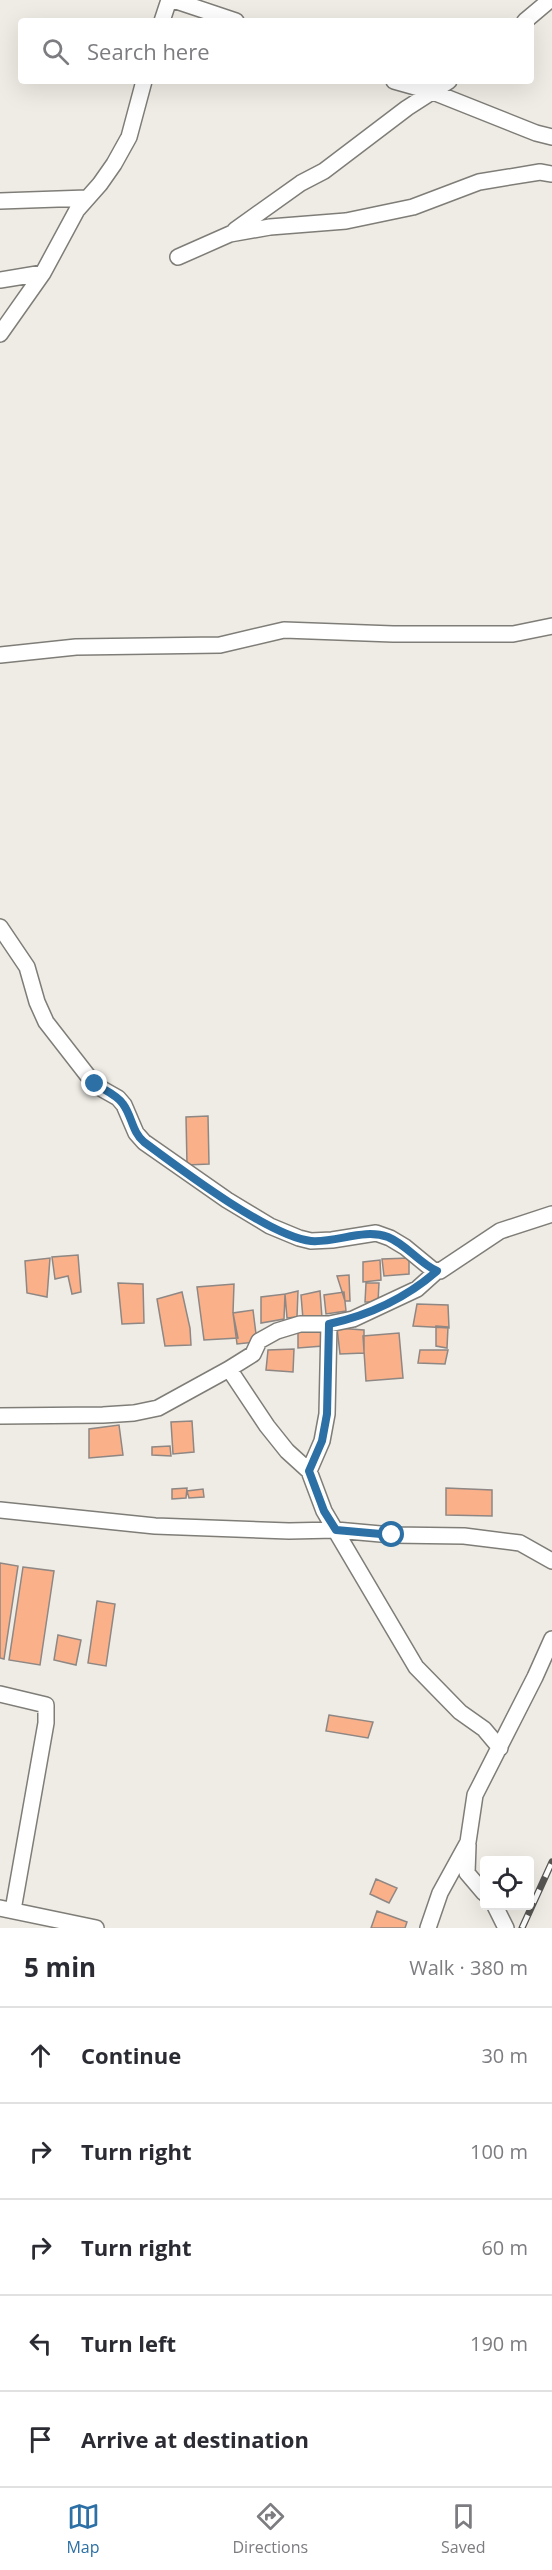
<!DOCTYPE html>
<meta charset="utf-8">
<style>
:root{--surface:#fff;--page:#f2f2f3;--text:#2b2b33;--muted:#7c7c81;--line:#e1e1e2;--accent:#2c70a5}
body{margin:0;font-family:"Open Sans",sans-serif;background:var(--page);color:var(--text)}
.controls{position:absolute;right:18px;bottom:18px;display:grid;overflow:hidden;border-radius:6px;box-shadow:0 6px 24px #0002}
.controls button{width:54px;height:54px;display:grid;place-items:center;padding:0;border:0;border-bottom:2px solid var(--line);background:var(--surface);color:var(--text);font:30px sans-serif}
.stop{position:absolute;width:18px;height:18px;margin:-14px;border:4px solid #2c70a5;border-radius:50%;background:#fff}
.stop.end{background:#2c70a5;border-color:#fff;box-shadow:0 2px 6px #0008}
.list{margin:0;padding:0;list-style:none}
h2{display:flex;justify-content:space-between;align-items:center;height:78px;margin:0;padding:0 24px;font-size:26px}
h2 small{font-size:20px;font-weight:400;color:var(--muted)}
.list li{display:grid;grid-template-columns:39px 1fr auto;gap:18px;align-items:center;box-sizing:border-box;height:96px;padding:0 24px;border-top:2px solid var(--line)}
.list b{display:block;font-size:22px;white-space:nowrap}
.list em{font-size:20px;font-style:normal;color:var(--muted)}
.icon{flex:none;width:33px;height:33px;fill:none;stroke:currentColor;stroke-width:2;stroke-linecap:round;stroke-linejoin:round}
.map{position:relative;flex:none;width:552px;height:1928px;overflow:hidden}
.search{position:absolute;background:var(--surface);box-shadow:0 6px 24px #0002;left:18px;right:18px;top:18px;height:66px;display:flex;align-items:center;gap:15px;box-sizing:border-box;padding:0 21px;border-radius:6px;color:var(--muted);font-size:22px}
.sheet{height:558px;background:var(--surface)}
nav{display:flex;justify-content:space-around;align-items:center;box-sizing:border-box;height:84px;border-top:2px solid var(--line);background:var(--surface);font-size:16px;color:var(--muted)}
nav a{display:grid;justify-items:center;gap:3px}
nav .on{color:var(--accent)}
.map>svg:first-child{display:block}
.building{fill:#fab089;stroke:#8e8784;stroke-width:1.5}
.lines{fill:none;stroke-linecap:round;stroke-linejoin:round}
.minor-casing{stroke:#7f7d77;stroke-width:18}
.minor{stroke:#fff;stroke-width:15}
.rail-casing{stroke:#575653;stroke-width:7}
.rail{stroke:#fff;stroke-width:4.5;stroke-dasharray:14;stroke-linecap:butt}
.route{stroke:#2c70a5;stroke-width:8}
</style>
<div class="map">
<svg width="552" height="1928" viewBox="0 0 552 1928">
<rect width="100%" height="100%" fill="#efece5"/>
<!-- building -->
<path class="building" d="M208,1116l1,48 -22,1 -1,-48z
M78,1255l3,37 -9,2 -4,-18 -13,3 -3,-22z
M50,1258l-3,39 -20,-4 -2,-32z
M409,1258v16l-25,2 -2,-17z
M380,1260l1,20 -18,2v-20z
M349,1275l1,26h-5l-8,-25z
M118,1283l25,1 1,39 -22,1z
M366,1283h13l-1,19h-13z
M234,1284l-1,29 5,25 -34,2 -7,-53z
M298,1291l-1,26 -10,1 -2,-24z
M320,1291l2,27 -19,1 -2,-24z
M182,1292l8,36 1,17 -26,1 -8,-47z
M344,1292l2,19 -20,3 -2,-19z
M285,1294l-1,25 -23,4v-26z
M417,1304l31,1 1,23 -36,-2z
M253,1310l4,32 -20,2 -4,-31z
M436,1326l12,1 -1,21 -11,-2z
M337,1328l27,2v23l-24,1z
M298,1331h25v15l-25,2z
M399,1333l4,45 -37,3 -3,-45z
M294,1349l-1,23 -27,-2 2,-20z
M420,1350h28l-3,14 -27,-1z
M192,1421l2,31 -21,2 -2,-32z
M119,1425l4,30 -34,3v-29z
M170,1446l1,10 -19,-1v-8z
M187,1488l-1,10 -14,1v-10z
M446,1488l46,2v26l-46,-1z
M203,1489l1,8 -15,1 -2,-7z
M0,1563l18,3 -14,93 -4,-1z
M23,1567l31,4 -14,94 -31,-5z
M97,1601l18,3 -9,62 -18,-3z
M58,1635l23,5 -5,25 -22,-5z
M329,1715l44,7 -5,16 -42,-7z
M376,1879l21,9 -8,15 -19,-9z
M377,1911l30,11 -2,6h-34z"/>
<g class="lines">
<!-- minor casing -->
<g class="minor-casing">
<path id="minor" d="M173,0l63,21
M162,21l7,-21
M525,21l25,-21
M394,81l39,11 103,41 16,4
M0,201l87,-3
M235,230l66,-47 23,-12 83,-63 42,-27
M178,257l52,-23 40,-7 76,-6 67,-14 66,-25 61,-10 12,2
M0,280l43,-7
M0,334l43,-61 34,-63 23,-26 14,-20 15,-27 15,-56
M0,655l76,-8 144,-2 64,-15 109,4h120l39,-8
M0,927l27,40 10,35 9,20 49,63 23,13 6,7 12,28 8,9 83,58 43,26 29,12 12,3 21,-1 44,-7 14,5 15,9 28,23 7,1 60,-40 52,-17
M229,1369l38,57 20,25 22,20 15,40 92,156 44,45 24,17 16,19
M0,1416l103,-1 31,-2 24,-5 71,-39 24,-15 6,-13 18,-10 23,-7h29l24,-5 64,-30 20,-18
M309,1471l13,-30 5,-27 2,-90
M0,1510l155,16 134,5 47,-1 56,5 72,1 56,7 32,18
M0,1694l46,11v18l-33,187
M468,1845l-1,28 17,20
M495,1906l11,22
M0,1908l96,20
M428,1928l12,-35 28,-51 7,-47 60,-118 17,-38"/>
</g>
<!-- minor -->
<use href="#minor" class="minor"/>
<!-- rail casing -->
<g class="rail-casing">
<path id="rail" d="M522,1928l30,-66"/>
</g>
<!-- rail -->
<use href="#rail" class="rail"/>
</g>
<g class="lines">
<!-- route -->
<path class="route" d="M95,1084c9,6 22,11 28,20 9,12 9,28 21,38 35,26 126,95 167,99 26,2 52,-13 77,-4 19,8 31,26 49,34 -31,27 -67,44 -108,53l-2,90 -5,27 -13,30 15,40 12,19 56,5"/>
</g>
</svg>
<div class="controls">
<button><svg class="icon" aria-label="locate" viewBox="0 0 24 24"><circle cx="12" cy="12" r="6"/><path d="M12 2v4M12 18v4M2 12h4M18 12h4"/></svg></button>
</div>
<div class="stop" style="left:392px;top:1535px"></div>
<div class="stop end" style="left:95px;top:1084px"></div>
<div class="search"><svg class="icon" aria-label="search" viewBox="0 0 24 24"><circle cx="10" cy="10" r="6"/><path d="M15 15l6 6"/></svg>Search here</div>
</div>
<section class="sheet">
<h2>5 min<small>Walk · 380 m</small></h2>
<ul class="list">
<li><svg class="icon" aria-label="ahead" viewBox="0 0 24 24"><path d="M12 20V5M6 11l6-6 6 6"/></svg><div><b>Continue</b></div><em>30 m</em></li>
<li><svg class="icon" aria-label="right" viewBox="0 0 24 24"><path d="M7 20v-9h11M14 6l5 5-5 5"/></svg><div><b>Turn right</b></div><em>100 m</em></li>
<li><svg class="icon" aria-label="right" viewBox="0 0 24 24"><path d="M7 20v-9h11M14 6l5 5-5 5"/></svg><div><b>Turn right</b></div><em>60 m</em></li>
<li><svg class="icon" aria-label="left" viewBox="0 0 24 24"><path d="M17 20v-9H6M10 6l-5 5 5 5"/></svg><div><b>Turn left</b></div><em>190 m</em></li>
<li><svg class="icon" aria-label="arrive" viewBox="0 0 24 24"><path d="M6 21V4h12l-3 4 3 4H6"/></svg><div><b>Arrive at destination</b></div></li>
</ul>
</section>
<nav>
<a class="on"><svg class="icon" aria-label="map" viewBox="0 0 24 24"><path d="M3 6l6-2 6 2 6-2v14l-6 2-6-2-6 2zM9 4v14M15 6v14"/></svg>Map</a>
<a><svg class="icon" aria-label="directions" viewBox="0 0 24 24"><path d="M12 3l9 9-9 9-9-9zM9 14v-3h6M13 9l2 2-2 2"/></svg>Directions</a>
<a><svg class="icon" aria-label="saved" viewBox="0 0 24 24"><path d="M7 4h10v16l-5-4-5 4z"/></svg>Saved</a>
</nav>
